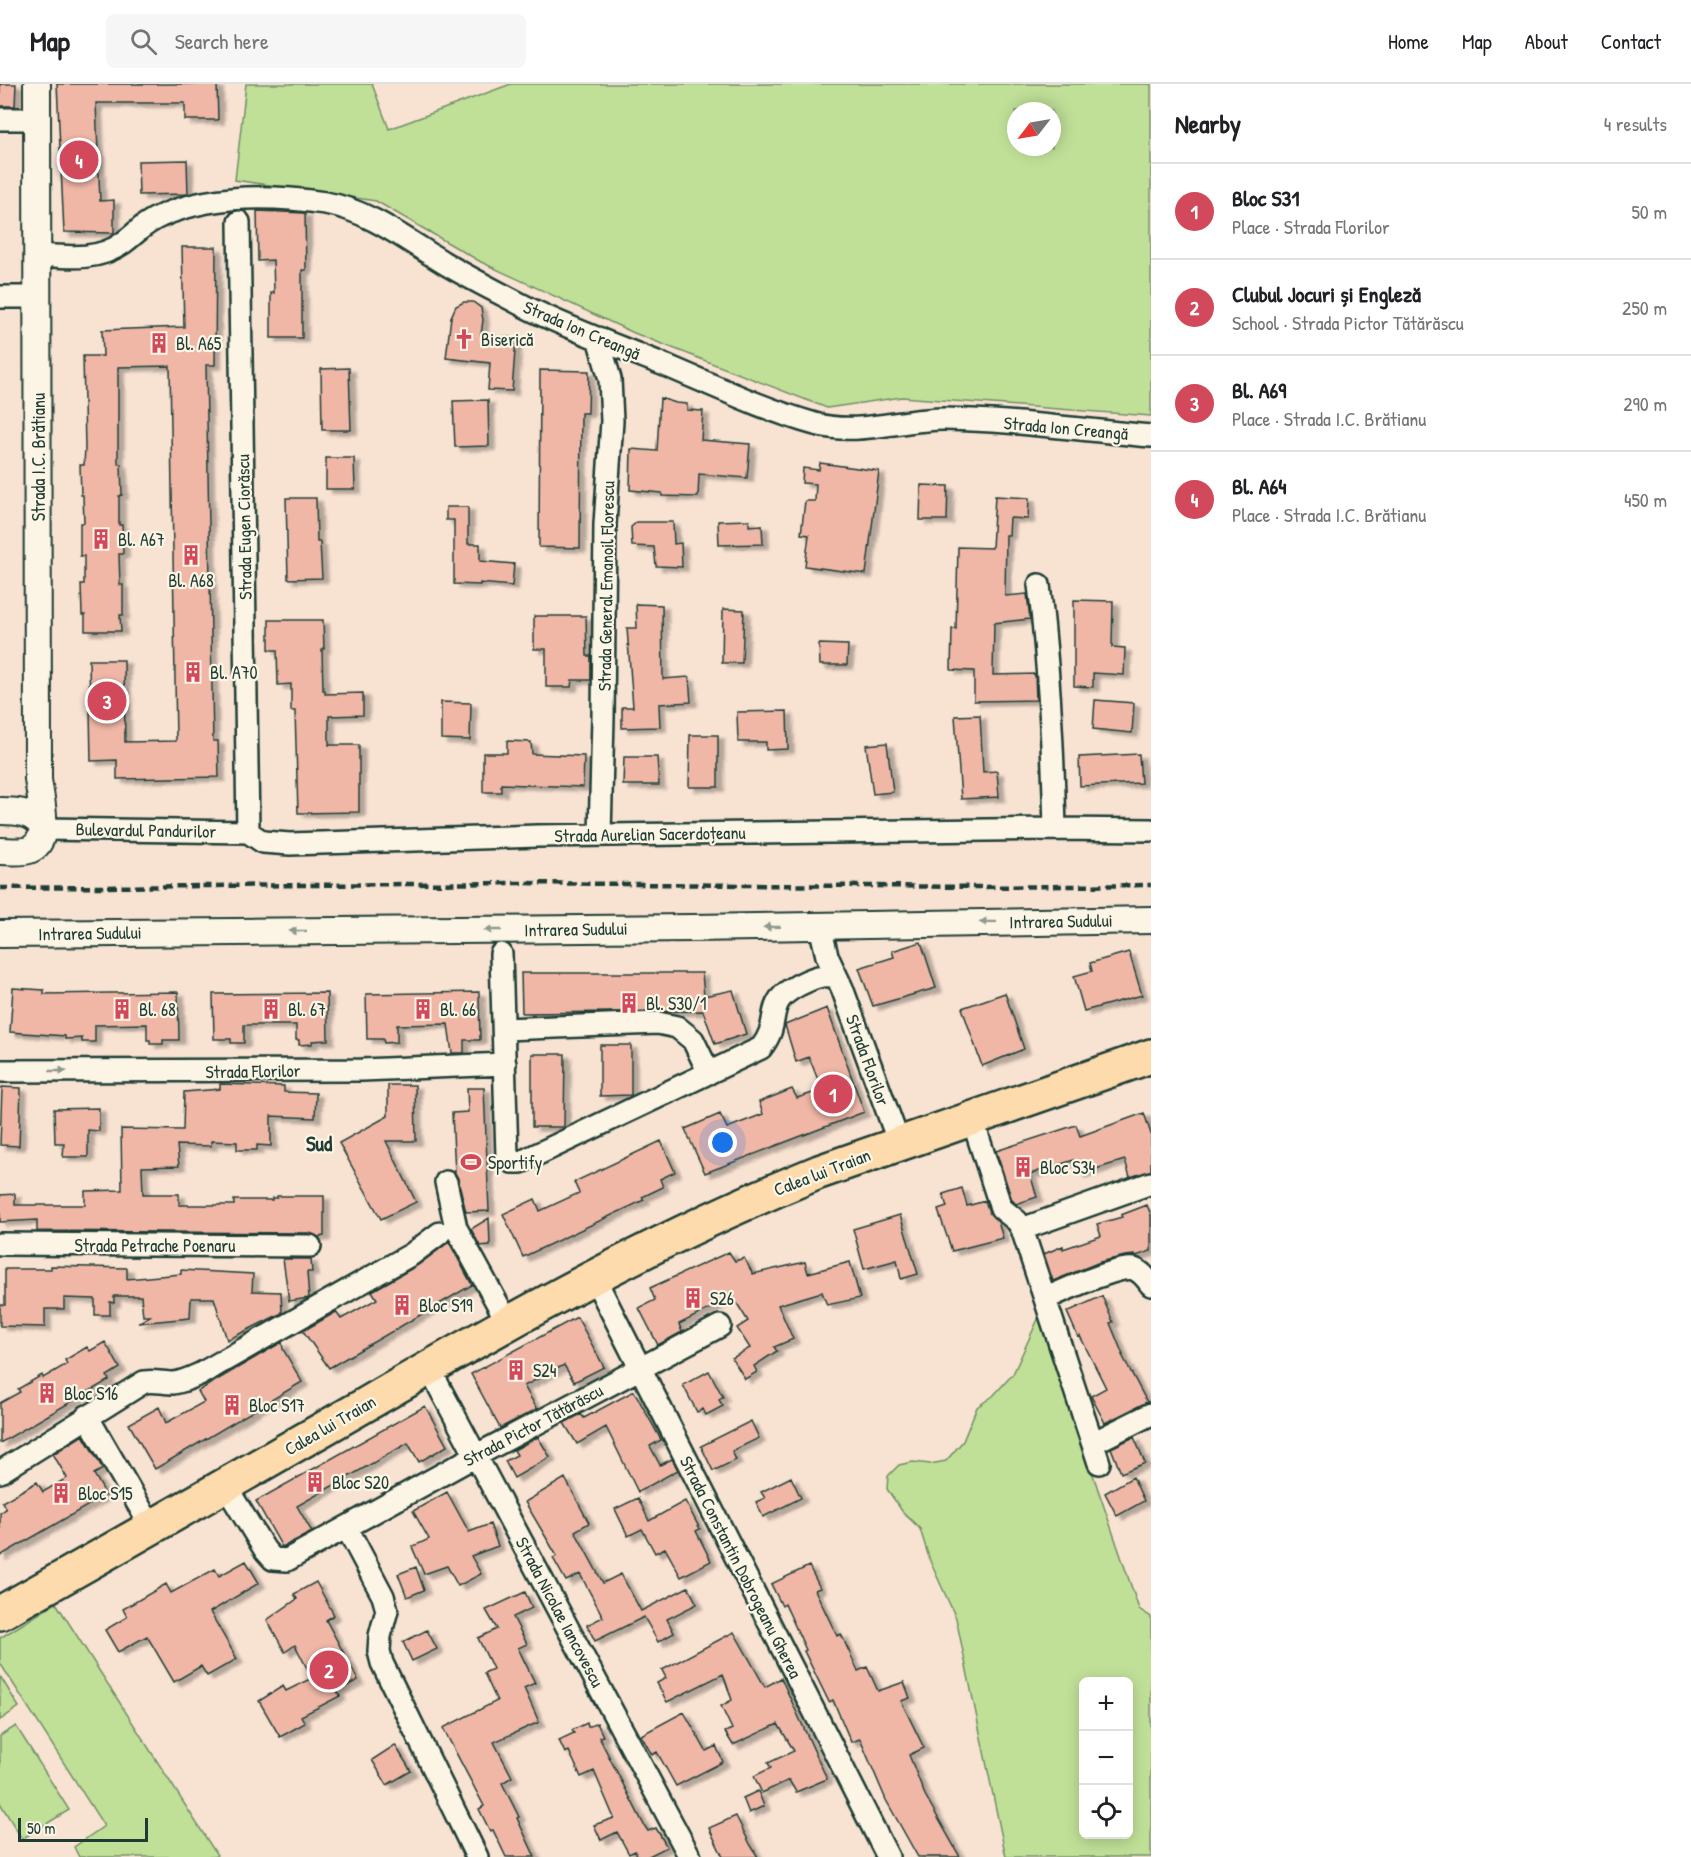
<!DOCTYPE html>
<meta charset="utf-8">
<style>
:root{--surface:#fff;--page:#f6f6f6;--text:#202124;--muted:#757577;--line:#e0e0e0;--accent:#d1495b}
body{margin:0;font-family:"Patrick Hand",sans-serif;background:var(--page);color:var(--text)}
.controls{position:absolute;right:18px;bottom:18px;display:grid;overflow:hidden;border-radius:9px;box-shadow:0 3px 15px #0003}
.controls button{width:54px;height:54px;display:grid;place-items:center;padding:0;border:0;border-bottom:2px solid var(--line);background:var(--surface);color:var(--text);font:30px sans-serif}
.compass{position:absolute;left:1007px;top:18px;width:54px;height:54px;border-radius:50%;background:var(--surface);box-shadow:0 3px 15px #0003;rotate:239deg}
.scale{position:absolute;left:18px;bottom:15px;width:130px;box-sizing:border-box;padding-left:6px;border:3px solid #1f3d34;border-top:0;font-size:16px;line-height:21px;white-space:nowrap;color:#1f3d34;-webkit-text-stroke:4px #fcf5e5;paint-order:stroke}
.you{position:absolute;left:723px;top:1059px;width:21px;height:21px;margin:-15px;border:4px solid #fff;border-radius:50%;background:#1a73e8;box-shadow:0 0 0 9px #1a73e833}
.badge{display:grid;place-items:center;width:39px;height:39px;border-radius:50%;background:var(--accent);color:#fff;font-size:20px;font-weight:700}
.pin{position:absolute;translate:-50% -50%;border:3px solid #fff;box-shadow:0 2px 6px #0006}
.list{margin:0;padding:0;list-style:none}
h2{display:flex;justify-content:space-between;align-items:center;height:78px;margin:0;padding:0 24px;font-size:26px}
h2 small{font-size:20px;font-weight:400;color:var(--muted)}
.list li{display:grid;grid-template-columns:39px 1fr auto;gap:18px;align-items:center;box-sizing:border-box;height:96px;padding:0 24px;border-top:2px solid var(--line)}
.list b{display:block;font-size:22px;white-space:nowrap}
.list p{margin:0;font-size:20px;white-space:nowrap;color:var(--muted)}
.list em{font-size:20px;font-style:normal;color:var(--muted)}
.icon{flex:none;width:33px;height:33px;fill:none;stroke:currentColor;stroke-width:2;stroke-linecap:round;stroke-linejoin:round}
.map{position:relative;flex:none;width:1151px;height:1773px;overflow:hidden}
header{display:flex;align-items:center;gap:36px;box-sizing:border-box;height:84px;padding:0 30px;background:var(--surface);border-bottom:2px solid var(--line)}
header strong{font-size:28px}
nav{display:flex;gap:33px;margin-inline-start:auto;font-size:21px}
.search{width:420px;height:54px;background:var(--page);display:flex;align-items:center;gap:15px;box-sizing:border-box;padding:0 21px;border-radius:9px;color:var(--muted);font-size:22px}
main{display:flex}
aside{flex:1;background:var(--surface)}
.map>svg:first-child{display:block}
.green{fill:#c0e098;stroke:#708e66;stroke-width:1.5;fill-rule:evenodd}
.building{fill:#f0b7a7;stroke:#1f3d34;stroke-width:1.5;filter:url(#shadow)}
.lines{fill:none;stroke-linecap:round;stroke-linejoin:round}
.minor-casing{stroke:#1f3d34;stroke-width:26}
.tertiary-casing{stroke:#1f3d34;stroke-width:30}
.primary-casing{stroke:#1f3d34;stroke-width:38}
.minor{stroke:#fcf5e5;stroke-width:21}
.tertiary{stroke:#fcf5e5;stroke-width:26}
.primary{stroke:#fddbac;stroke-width:33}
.rail{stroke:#1f3d34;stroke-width:4.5;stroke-dasharray:9 4.5;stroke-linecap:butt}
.oneway{fill:#8e998c}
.labels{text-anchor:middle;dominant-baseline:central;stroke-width:4.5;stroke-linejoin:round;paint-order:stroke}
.street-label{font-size:18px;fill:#1f3d34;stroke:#fcf5e5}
.poi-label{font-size:18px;fill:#1f3d34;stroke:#fcf5e5;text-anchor:start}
.quarter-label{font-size:21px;font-weight:bold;fill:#1f3d34;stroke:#fcf5e5}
</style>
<header>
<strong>Map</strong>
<div class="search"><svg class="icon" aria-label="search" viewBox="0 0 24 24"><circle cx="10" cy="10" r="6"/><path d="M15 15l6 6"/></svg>Search here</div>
<nav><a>Home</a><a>Map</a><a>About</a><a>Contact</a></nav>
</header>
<main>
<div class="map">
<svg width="1151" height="1773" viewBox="0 0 1151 1773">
<defs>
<filter id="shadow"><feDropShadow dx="6" dy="4" stdDeviation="1.5" flood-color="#0004"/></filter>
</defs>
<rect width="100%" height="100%" fill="#f8e2d2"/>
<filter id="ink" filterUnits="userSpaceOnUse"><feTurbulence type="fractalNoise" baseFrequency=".0167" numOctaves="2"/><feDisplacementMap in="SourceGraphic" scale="12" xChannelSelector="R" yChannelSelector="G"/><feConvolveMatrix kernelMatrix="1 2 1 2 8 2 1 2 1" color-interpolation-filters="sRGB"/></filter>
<g filter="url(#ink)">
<!-- green -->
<path class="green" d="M246,0h126l17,45 122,-45h640v332l-249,-19 -75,11 -193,-75 -153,-71 -105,-61 -141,-21zM1016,27h36v36h-36z
M1039,1233l100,292 12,8v240h-145l-50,-239 -26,-57 -10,-32 -18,-18 -15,-22 1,-13 11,-11 14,-3 17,2 16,-3 17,-20 14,-34 16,-11 20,-22zM1084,1598h44v152h-44z
M56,1519l161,252 -3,2h-135l-5,-10 30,-21 -104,-163v-25z
M0,1592l19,31 -19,13z
M16,1642l53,84 -47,29 -22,-36v-67z"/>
<!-- building -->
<path class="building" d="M0,0h16l-1,22h-15z
M57,0h160l1,36h-33v-17h-89l4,98 14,-1v33l-50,-1z
M187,76l1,34 -49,1 -1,-34z
M257,127l48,2 1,57h-4v68h-31v-45h3l-1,-33 -15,1z
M182,163h34l-1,118h-9l7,376h5l1,36 -102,2v-19l-26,1 -2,-101h35l1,82 51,-1 -6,-375 -52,1v97h3l1,31 -3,1v29h3l1,29h-4l1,31h3v30h-3l1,16h-36v-16h-3l-1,-31h3v-28h-4v-33h4l-1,-28h-2l-1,-30h4l1,-17 -2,-92h20l-1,-26 82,-3z
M464,218h9l8,6 2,12 -2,15 35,3 -4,53 -24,-1 2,-27 -44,-5 5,-41 5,-11z
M349,284l2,62h-29l-1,-61z
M540,286l49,1 -1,42h-7l-1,135 -41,-1z
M660,314l16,5 11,1v6l16,1 -2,29 49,4 -3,34 -48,-4 -1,23 -36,-1v-3l-32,-3 1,-41 26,2z
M488,316l1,46 -34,1 -2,-46z
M326,374h28l1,31h-29z
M820,379l59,8 -13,103 -61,-8 4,-31 -8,-1 4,-33h10l1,-17 -14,-1 1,-15 16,2z
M921,401l27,1 -1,34h-27z
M995,412l34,2 -1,21 -18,-1 -1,17h-3l-1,61 22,-2 3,25 -36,4 -1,52 42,-1 1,26 -62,1v-30l-23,-1 1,-41h4l2,-82 34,1z
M286,414h30l1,44h3l2,36 -34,1z
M446,423h22v37h12v17l34,3 -2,22 -32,-3v2l-26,-1v-64h-8z
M749,436v6l13,-1 1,19 -44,1 -1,-24z
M637,438h36l1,22 7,-1 1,24 -26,-1 -2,-19 -22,-1 -1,-19z
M1074,516l39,1 -1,46 13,1 -1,27 -31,-2v14l-19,-1z
M636,520l26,1 1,74 26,-2 2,25 -32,2 1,23 -38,1v-21h11l-6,-79h10z
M723,525l21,1 -2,53h-20z
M534,532h52l1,40h4v24h-19l-1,7h-25v-38h-12z
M269,536h54l1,29h-2l1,41h2v4l38,-1v22l-34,1v29h30v67l-61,1 -3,-102h-4v-27l-13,1 -1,-35h-8z
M819,560l29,1 -1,20h-27z
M1095,616l39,3 -2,30 -39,-4z
M441,618l30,1 -1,37 -29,-1z
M787,627l1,38 -22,1v-8h-28l-1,-30z
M980,631l3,57 14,-1 2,26 -38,2 -6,-83z
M690,651h28v52h-29z
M507,657l24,1 1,12 52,2 -1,31 -82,-3v8h-18v-39h24z
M887,659l6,49 -20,2 -7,-49z
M1139,670l2,29 -61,3 -1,-29z
M624,673h33l2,28h-36z
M921,858l15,46 -63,18 -14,-38 35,-11 -2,-6z
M1129,868l13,43 -58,16 -10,-35 18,-5 -2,-8z
M521,889h181l2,23 29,-6 13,44 -31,10 -12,-33 -181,2z
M13,904l31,2v4l134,-2 1,48h-16v4h-13v-4h-3v-16l-52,1v17h-13v-4l-17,1v-3l-55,-4z
M479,908l1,48h-16v13h-12l-4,-29 -51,1v17l-13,1 -1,-4h-16l-1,-45z
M327,909l1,47 -16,1v3l-13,1v-5h-3v-15h-52v18h-13v-4h-17l-1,-45z
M1005,909l19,56 -42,17 -20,-58z
M827,924l37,104 -159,61 -20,-44 35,-15 7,14 36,-14 -4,-12 33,-13 5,9 25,-8 -13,-33 -13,5 -11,-37z
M600,961h31v50l-31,1z
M532,970h33l-1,73h-32z
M220,1000l64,2v6l32,1 -1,25 -44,-2v30l-14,-1v5h-20v-8l-26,-1v5l-34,-1 2,21 -37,1 1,27h36v11h55v-5h38v-2h5v-2h47v40l-6,1 -8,-4 -273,-2v-11l-37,2v-27l15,-1v11h70v-14l37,-1 -1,-61 62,1 1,-38 36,-3z
M388,1001h27l1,56h-30l30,61 -35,17 -42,-76 49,-27z
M2,1003l19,1 -2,58 -19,-1z
M467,1004h17l5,123 -23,1 -8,-33 -3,-6 -3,-60 16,-1z
M99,1024v23l-11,-1v27h-25l1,-14h-9l-1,-34z
M1144,1029l7,21v37l-21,6 -5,-17 -46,14 -5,-14 -44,14 7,23 -21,7 -4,-4 -16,-49 80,-26 4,11z
M661,1057l14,31 -15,7 3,8 -21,10 2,3 -121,57 -20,-43 32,-15 5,12 39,-18 -5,-11z
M962,1104l5,18 18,-5 4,11 9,10 5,16 -51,13 -14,-41 9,-3 -4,-13z
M1147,1121l4,10v36l-15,5 -1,-1 -10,1 -25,6 -47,19 -9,-27 19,-8v3l38,-13 -4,-12 25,-7 -1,-2z
M900,1131l18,59 -17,5 -4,-19 -33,9 -11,-40z
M489,1134l1,27 -10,1 -9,-17z
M449,1158l23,43 -143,83 -26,-37 33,-19 5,7 36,-20 -5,-8 46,-26z
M729,1168l6,9 9,-3 9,16 52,-12 3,11 42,-11 10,36 -33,7 -5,-13 -44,13 15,34 -19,8 3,4 -23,15 3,6 -12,7 -13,-21 18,-10 -13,-20 11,-7 -15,-24 -54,27 3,8 -24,13 -19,-37 16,-8 -5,-12z
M283,1175h28l1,13h-5l2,26 -20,3z
M51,1182l76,2v11l54,-5v-4l72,4 -1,17 29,1 1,21 -55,27 -13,-42h-23l-1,20 -52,5 12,-7h-7l-2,-20h-27v7l-4,-1v13h-15v-16l-31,-1v11h-19v18l-45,-1v-21h5v-36h46z
M1102,1212l11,26 -3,1 13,32h-1l25,47 -42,21 -14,-27 15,-8 -26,-52 -2,1 -11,-25z
M577,1233l27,50 -30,15 -10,-17 -40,21 13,23 -37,19 -29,-54z
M105,1258l15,26 -13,8 2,4 -109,63v-40l20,-11 -2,-3 24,-14 1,3 24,-14 -2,-4 22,-13 3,4z
M282,1258l1,7 19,33 -147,87 -26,-45 30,-17 7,16 38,-21 -6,-11z
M709,1287l14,26 -4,3 4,6 -17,9 -3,-6 -6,3 -14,-27z
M634,1307l27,49 -11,6 10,19 12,-6 6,11 -40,22 -32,-65 -29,17 -13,-21 17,-9 3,4z
M425,1322l22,40 -28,16 -11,-19 -111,63 15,26 -30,15 -26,-46z
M751,1337l8,17 -27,13 4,9 -23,11 -12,-25z
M83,1351l20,34 -9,5 12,21 -106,61v-43l6,-4 -4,-7 35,-20 6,10 24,-14 -14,-24z
M538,1353l12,20 -36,21 -9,-17 12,-6 -3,-5z
M1134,1353l11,26 -24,10 -10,-25z
M791,1393l10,21 -38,19 -7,-15 9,-4 -4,-6z
M1133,1393l11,24 -27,15 -12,-23z
M565,1394l24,45 -14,8 28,52 18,-9 20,37 47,-24 9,17 -30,15 7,14 -16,9 -14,-25 -49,24 -8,-16 16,-8 -23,-43 -14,7 -13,-23 4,-2 -32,-54z
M447,1408l22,40 21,-8 8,22 -27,10 10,18 -23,12 -11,-20 -23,8 -12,-27 17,-8 -16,-28z
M638,1414l11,23 36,-20 15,28 -4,2 15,30 -30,16 -16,-29 -10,5 -13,-24 -14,7 -13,-27z
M246,1477l13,22 -49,29 27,47 -30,17 -6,-10 -27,16 -27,-46 -29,16 -13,-22 22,-13 -4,-8 43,-25 5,9 44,-24 4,7z
M809,1482l11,22 -5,2 22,46 4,-2 17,37 9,-4 11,24 26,-9 6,16 -9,3 23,47 -15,7 16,40 35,62h-42l-32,-57 -26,-61 -9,3 -18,-42 -4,2 -25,-51 2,-1 -21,-46 -3,2 -11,-22z
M416,1483l8,23 -17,7 -9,-23z
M316,1498l18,33 -8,5 32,60 -21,11 3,5 -39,20 4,7 -25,14 -21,-36 24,-15 3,5 26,-13 -17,-33 -10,7 -18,-32 30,-21 -3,-5z
M525,1508l7,16 -19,9 14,27 -9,4 17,35 -11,5 15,34 -45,20 18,35 -10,6 17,34 -2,1 18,39h-29l-13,-27 -3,1 -11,-22 5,-3 -41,-78 54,-27 -13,-28 9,-4 -15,-31 19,-9 -11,-19z
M427,1546l10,19 -25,12 -9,-19z
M734,1548l31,55 16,-9 46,101 -31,13 -7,-12 -27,13 -8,-17 17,-8 -3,-5 26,-12 -16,-27 -45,21 -8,-13 7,-3 -11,-23 11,-6 -9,-26 -56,28 -10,-19 9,-5 -4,-8z
M684,1628l22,39 10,-5 7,16 -47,24 -19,-34 -5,3 -11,-20z
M587,1639l1,4 9,-4 6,13 -4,1 45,88 4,6 8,-3 11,19 -20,10h-9l-3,-6 -6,3 -12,-22 -16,8 -7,-15 20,-7 -20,-47 -13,6 -12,-26 -4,2 -6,-13 15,-7 -2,-3z
M395,1661l16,26 -24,14 -15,-25z
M758,1707l6,15 -15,7 -6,-15z
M736,1732l14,28 8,13h-35l-14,-29z"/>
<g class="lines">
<!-- minor casing -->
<g class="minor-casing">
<path id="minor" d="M0,35h37
M239,138l9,610
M38,171c30,2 60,6 85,-12 15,-11 21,-20 38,-27 50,-22 111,-21 164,-13 44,7 84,39 121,61 25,15 52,28 78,42 47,24 99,42 148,62 47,20 94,42 143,56 43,12 86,-5 129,-5 69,1 138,11 207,17
M0,213h38
M598,254l12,41 2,42 -7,103 -2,194 -3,117
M1039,501c10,81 14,162 16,244
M44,745l204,3
M248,748l15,10 27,2 247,-8 518,-7 96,1
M820,842l7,30 15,32 57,155
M501,870l6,202 5,6h9l240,-114c24,-30 -3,-46 46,-67 9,-4 19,-7 28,-4
M504,945l154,-6 19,4 16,13 16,33
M0,987l362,-1 143,-6
M972,1034l29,90 16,13 5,8 77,234
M446,1098l10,46 52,95
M1022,1145l129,-46
M0,1160l310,2
M594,1193l294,580
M1045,1215c15,-7 76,-35 89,-30 8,3 12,9 17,16
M429,1284l261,489
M87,1332l65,112
M1093,1359l58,-29
M0,1388l144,-90c10,-2 19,1 29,1 10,-1 20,-6 29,-10l210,-119 28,-21
M225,1401l40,65 8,9 14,1 190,-105 243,-129
M347,1444l36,68 4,14 -7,26 -1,15 3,12 95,194"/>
</g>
<!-- tertiary casing -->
<g class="tertiary-casing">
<path id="tertiary" d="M0,727c18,0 35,1 44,18
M0,767c9,0 21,2 29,-1 24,-9 11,-52 9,-71l-1,-695
M0,850l693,-6 458,-8"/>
</g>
<!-- primary casing -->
<g class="primary-casing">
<path id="primary" d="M0,1529c120,-67 239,-136 358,-204 149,-87 300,-172 461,-237l332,-116"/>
</g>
<!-- minor -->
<use href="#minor" class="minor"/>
<!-- tertiary -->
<use href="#tertiary" class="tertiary"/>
<!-- primary -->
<use href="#primary" class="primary"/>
<!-- rail -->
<path class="rail" d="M0,804l515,-5 469,4 167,-2"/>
</g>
<!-- one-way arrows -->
<defs><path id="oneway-solid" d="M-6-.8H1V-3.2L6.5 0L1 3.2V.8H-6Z" transform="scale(1.5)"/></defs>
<g class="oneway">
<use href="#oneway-solid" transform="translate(988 838) rotate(179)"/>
<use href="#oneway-solid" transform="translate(772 843) rotate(179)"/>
<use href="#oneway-solid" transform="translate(493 846) rotate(180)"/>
<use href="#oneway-solid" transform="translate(298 847) rotate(180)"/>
<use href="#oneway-solid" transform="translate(58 987)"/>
</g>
</g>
<!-- icons -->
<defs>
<g id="church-bare" transform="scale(1.62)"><path d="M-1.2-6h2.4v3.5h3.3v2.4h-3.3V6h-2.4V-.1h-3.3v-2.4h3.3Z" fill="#d1495b" stroke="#fcf5e5" stroke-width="2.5" paint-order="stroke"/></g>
<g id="building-bare" transform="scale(1.62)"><path d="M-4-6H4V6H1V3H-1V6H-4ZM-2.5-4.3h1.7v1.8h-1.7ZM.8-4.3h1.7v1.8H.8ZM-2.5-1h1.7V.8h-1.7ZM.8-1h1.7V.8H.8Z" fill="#d1495b" stroke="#fcf5e5" stroke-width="2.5" paint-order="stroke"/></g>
<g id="stadium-bare" transform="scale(1.62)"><path d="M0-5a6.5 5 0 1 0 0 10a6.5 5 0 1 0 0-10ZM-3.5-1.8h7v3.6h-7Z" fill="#d1495b" stroke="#fcf5e5" stroke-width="2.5" paint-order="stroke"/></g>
</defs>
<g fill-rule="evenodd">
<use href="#church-bare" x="464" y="255"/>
<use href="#building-bare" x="159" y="259"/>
<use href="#building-bare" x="101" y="455"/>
<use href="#building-bare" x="191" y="471"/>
<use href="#building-bare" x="193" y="588"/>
<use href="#building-bare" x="629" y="919"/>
<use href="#building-bare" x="122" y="925"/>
<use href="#building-bare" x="271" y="925"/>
<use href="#building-bare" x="423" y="925"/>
<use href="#stadium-bare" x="471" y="1078"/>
<use href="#building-bare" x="1023" y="1083"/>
<use href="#building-bare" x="693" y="1214"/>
<use href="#building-bare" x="402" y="1221"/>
<use href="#building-bare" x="516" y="1286"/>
<use href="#building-bare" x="47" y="1309"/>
<use href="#building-bare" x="232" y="1321"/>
<use href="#building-bare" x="315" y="1398"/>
<use href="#building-bare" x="61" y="1409"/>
</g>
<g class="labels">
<!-- street labels -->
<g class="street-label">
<text transform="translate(582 246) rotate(23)">Strada Ion Creangă</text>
<text transform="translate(1066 344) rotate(5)">Strada Ion Creangă</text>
<text transform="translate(38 373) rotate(-90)">Strada I.C. Brătianu</text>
<text transform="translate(244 443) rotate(-91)">Strada Eugen Ciorăscu</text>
<text transform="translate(606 502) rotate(-89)">Strada General Emanoil Florescu</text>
<text transform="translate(146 746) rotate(1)">Bulevardul Pandurilor</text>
<text transform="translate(650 750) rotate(-1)">Strada Aurelian Sacerdoțeanu</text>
<text transform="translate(1061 837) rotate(-1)">Intrarea Sudului</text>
<text transform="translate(576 845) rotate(-1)">Intrarea Sudului</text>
<text transform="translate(90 849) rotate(-1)">Intrarea Sudului</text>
<text transform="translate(868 976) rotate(70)">Strada Florilor</text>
<text transform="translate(253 987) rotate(-1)">Strada Florilor</text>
<text transform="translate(822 1088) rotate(-21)">Calea lui Traian</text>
<text x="155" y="1161">Strada Petrache Poenaru</text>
<text transform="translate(330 1341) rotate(-30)">Calea lui Traian</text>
<text transform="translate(533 1341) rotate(-28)">Strada Pictor Tătărăscu</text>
<text transform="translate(741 1483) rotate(63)">Strada Constantin Dobrogeanu Gherea</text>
<text transform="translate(560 1528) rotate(62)">Strada Nicolae Iancovescu</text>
</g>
<!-- poi labels -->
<g class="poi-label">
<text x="481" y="255">Biserică</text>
<text x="176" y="259">Bl. A65</text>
<text x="118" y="455">Bl. A67</text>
<text x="191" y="496" text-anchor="middle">Bl. A68</text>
<text x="210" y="588">Bl. A70</text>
<text x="646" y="919">Bl. S30/1</text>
<text x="139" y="925">Bl. 68</text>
<text x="288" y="925">Bl. 67</text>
<text x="440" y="925">Bl. 66</text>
<text x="488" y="1078">Sportify</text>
<text x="1040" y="1083">Bloc S34</text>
<text x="710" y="1214">S26</text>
<text x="419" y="1221">Bloc S19</text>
<text x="533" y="1286">S24</text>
<text x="64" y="1309">Bloc S16</text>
<text x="249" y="1321">Bloc S17</text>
<text x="332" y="1398">Bloc S20</text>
<text x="78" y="1409">Bloc S15</text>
</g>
<!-- quarter labels -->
<g class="quarter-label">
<text x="319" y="1059">Sud</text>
</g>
</g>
</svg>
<div class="controls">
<button>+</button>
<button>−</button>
<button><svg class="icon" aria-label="locate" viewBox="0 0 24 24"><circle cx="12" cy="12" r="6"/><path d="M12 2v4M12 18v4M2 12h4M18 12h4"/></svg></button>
</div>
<svg class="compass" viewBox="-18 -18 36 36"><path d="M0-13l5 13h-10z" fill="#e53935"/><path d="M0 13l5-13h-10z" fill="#757577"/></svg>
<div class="scale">50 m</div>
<div class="you"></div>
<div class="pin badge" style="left:833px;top:1010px">1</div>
<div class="pin badge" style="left:329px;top:1586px">2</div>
<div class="pin badge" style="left:107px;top:617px">3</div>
<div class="pin badge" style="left:79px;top:76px">4</div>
</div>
<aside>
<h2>Nearby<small>4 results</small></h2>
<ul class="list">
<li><span class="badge">1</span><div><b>Bloc S31</b><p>Place · Strada Florilor</p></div><em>50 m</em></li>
<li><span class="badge">2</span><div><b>Clubul Jocuri și Engleză</b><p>School · Strada Pictor Tătărăscu</p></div><em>250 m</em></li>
<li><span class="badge">3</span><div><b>Bl. A69</b><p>Place · Strada I.C. Brătianu</p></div><em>290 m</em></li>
<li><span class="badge">4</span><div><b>Bl. A64</b><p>Place · Strada I.C. Brătianu</p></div><em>450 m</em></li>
</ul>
</aside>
</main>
